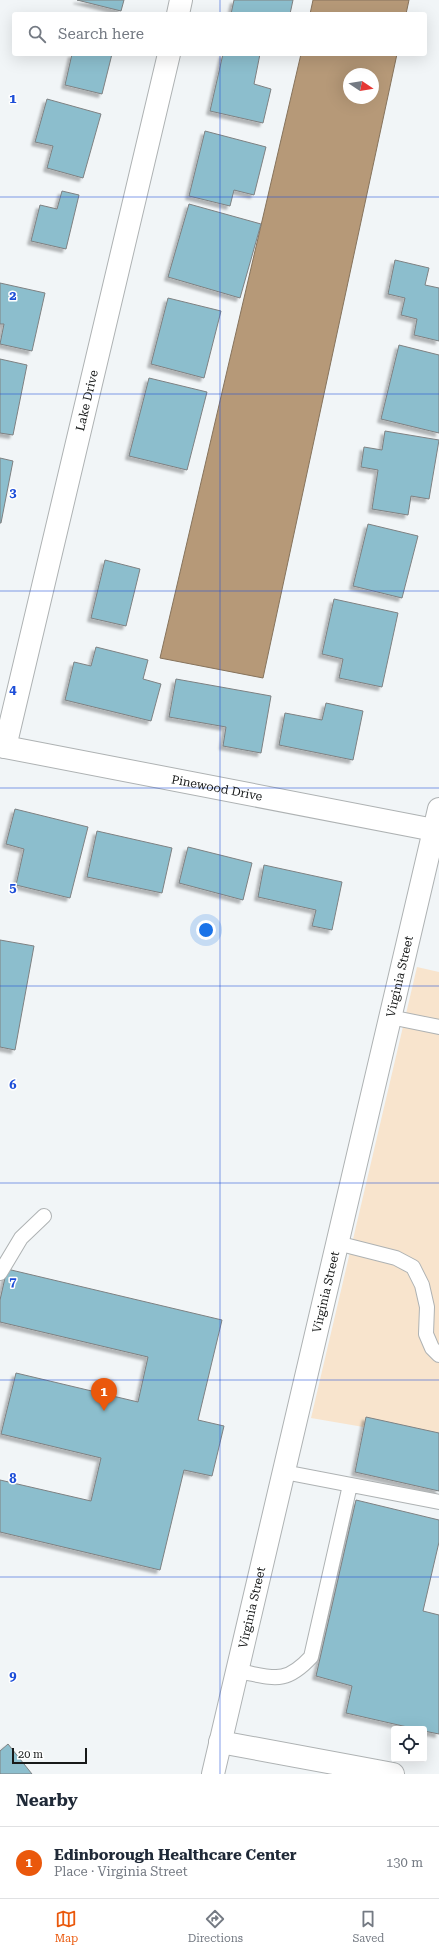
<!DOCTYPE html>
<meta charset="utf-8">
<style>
:root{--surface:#fff;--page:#f6f6f7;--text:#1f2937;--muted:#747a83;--line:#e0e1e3;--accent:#ea580c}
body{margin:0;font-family:"Roboto Serif",serif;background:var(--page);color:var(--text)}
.controls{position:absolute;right:12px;bottom:12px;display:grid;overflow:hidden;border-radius:4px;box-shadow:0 4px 16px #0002}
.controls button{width:36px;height:36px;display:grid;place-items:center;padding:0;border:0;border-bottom:1px solid var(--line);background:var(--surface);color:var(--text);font:20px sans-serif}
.compass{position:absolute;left:343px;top:68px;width:36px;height:36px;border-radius:50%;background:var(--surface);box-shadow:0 4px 16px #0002;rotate:102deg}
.scale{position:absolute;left:12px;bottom:10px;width:75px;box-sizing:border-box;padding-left:4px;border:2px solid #171919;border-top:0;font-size:11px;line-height:14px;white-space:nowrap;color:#171919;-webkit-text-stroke:3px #fff;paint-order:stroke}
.you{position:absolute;left:206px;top:930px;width:14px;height:14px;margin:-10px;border:3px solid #fff;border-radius:50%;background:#1a73e8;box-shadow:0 0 0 6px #1a73e833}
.badge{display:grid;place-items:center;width:26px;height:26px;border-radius:50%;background:var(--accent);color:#fff;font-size:13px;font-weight:700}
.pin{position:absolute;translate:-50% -33px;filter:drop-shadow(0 1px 2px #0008)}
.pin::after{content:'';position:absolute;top:21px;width:14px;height:12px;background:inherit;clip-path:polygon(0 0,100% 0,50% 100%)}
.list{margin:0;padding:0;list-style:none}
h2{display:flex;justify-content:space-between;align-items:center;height:52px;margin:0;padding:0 16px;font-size:17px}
h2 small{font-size:13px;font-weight:400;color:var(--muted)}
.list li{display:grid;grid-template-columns:26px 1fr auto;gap:12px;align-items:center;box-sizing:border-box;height:72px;padding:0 16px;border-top:1px solid var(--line)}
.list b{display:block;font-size:15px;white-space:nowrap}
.list p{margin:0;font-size:13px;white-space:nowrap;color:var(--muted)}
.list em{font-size:13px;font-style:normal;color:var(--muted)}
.icon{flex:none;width:22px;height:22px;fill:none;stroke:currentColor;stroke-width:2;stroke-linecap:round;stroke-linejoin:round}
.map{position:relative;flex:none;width:439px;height:1774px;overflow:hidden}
.search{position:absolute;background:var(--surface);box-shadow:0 4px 16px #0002;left:12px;right:12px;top:12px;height:44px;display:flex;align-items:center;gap:10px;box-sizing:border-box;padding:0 14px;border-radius:4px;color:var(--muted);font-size:15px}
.sheet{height:124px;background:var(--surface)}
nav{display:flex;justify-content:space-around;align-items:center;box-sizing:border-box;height:56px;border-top:1px solid var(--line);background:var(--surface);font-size:11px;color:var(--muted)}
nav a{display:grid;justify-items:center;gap:2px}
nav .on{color:var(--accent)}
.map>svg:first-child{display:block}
.green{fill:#f8e4cd}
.water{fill:#b69978;stroke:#86735c;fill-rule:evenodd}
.building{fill:#8cbecd;stroke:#7e8182;filter:url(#shadow)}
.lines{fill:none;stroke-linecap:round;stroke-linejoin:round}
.lane-casing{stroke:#aeb2b3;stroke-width:16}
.street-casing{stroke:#aeb2b3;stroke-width:24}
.secondary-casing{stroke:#aeb2b3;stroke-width:24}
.lane{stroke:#fff;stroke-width:14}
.street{stroke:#fff;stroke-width:22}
.secondary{stroke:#fff;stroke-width:22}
.grid{fill:none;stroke:#1d4ed8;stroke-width:1;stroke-opacity:0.55}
.labels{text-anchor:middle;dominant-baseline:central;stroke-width:3;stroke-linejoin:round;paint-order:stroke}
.street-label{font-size:12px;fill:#171919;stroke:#fff}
.grid-label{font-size:13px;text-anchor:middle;font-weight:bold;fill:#1d4ed8;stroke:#fff;stroke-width:3;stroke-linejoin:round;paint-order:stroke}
</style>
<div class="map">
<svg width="439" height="1774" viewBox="0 0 439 1774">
<defs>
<filter id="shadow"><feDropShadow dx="-3.5" dy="3.5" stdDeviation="1" flood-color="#0004"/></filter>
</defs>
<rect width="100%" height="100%" fill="#f1f5f7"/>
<!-- green -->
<path class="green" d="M417,967l22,5v468l-128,-22z"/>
<!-- water -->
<path class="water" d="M313,0h96l-3,14h-96z
M301,54h96l-134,624 -103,-20zM349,74h24v24h-24z"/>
<!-- building -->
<path class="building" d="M77,0h47l-3,11z
M234,0h59l-3,14h-59z
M72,54h40l-10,40 -37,-9z
M223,54h37l-6,30 17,5 -8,34 -53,-12z
M47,99l54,15 -18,64 -36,-10 6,-22 -18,-4z
M205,131l61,16 -12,48 -20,-5 -4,16 -41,-10z
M62,191l17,4 -13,54 -35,-8 9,-36 17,4z
M189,204l72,20 -21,74 -72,-21z
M395,260l34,8 -4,17 14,3v53l-25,-6 3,-16 -16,-4 4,-17 -17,-4z
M0,283l45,10 -13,58 -32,-7 4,-20h-4z
M168,298l53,13 -17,67 -53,-14z
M399,345l40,10v78l-58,-14z
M0,359l27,6 -14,70 -13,-2z
M149,378l58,14 -20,78 -58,-14z
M385,431l54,9 -10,59 -18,-3 -3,19 -36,-6 6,-39 -17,-3 3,-20 18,3z
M0,458l13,3 -12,62h-1z
M368,524l50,12 -16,62 -49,-12z
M105,560l35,9 -14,57 -35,-8z
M334,599l64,14 -16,74 -43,-9 4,-19 -21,-5z
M96,647l52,13 -5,19 18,5 -10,37 -86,-21 9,-38 17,4z
M176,679l95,17 -10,57 -38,-7 3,-19 -57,-10z
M326,703l37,8 -10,49 -74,-15 6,-32 37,7z
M15,809l73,18 -18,71 -54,-13 8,-36 -18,-5z
M97,831l75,17 -10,45 -75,-16z
M188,847l64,16 -9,37 -64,-17z
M264,865l78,17 -10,48 -20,-4 4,-16 -58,-13z
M0,940l34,6 -19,104 -15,-3z
M7,1269l215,51 -24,100 26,6 -12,50 -28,-6 -24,100 -160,-38v-52l91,21 10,-43 -100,-24 15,-61 122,29 10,-45 -148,-35v-22z
M366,1417l73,16v58l-84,-19z
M356,1500l83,20v22l-16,69 16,4v119l-15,-3v-2h-8l-70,-16 6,-27 -36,-10z
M8,1744l24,30h-32v-23z"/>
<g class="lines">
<!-- lane casing -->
<g class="lane-casing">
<path id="lane" d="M390,1017l49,10
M337,1243l59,15 17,9 9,18 5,22 -1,27 6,14 7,7
M0,1273l21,-35 23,-22
M284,1472l155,30
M237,1671c36,6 47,15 74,-14l39,-172"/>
</g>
<!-- street casing -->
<g class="street-casing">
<g id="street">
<path d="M178,14l3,-14"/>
<path id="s1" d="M0,746l434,84"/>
<path id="s2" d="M5,747l164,-693"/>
</g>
</g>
<!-- secondary casing -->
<g class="secondary-casing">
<g id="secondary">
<path d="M220,1742l173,32"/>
<path id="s3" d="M213,1774l226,-965"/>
</g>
</g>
<!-- lane -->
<use href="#lane" class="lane"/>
<!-- street -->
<use href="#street" class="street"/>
<!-- secondary -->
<use href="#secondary" class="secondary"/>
</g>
<!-- grid -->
<path class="grid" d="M220,0v14M220,54v1720M0,197h439M0,394h439M0,591h439M0,788h439M0,986h439M0,1183h439M0,1380h439M0,1577h439"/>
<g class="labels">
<!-- street labels -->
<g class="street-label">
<text stroke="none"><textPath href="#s2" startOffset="356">Lake Drive</textPath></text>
<text stroke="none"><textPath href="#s1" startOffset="221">Pinewood Drive</textPath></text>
<text stroke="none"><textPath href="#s3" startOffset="819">Virginia Street</textPath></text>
<text stroke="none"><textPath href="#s3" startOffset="495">Virginia Street</textPath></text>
<text stroke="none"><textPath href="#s3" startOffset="171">Virginia Street</textPath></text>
</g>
</g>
<g class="grid-label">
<text x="13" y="103">1</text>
<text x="13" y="300">2</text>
<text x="13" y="497">3</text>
<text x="13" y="694">4</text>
<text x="13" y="892">5</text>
<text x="13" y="1089">6</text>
<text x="13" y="1286">7</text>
<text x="13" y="1483">8</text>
<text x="13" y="1680">9</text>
</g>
</svg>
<div class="controls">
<button><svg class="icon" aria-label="locate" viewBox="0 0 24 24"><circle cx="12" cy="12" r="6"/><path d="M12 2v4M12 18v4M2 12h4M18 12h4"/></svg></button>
</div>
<svg class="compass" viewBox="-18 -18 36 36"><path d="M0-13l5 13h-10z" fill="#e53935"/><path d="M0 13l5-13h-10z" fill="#747a83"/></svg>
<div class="scale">20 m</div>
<div class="you"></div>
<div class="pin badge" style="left:104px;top:1411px">1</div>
<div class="search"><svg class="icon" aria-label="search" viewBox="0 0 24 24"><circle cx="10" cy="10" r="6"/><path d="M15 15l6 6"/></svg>Search here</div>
</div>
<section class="sheet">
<h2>Nearby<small></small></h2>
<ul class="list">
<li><span class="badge">1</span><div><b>Edinborough Healthcare Center</b><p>Place · Virginia Street</p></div><em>130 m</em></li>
</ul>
</section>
<nav>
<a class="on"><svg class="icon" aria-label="map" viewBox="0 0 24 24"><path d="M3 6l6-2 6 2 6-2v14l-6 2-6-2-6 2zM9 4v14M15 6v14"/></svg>Map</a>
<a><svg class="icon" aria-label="directions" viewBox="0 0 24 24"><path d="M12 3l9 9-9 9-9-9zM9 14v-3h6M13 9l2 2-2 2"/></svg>Directions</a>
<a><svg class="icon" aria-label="saved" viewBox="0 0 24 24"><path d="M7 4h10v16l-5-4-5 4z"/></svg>Saved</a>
</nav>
